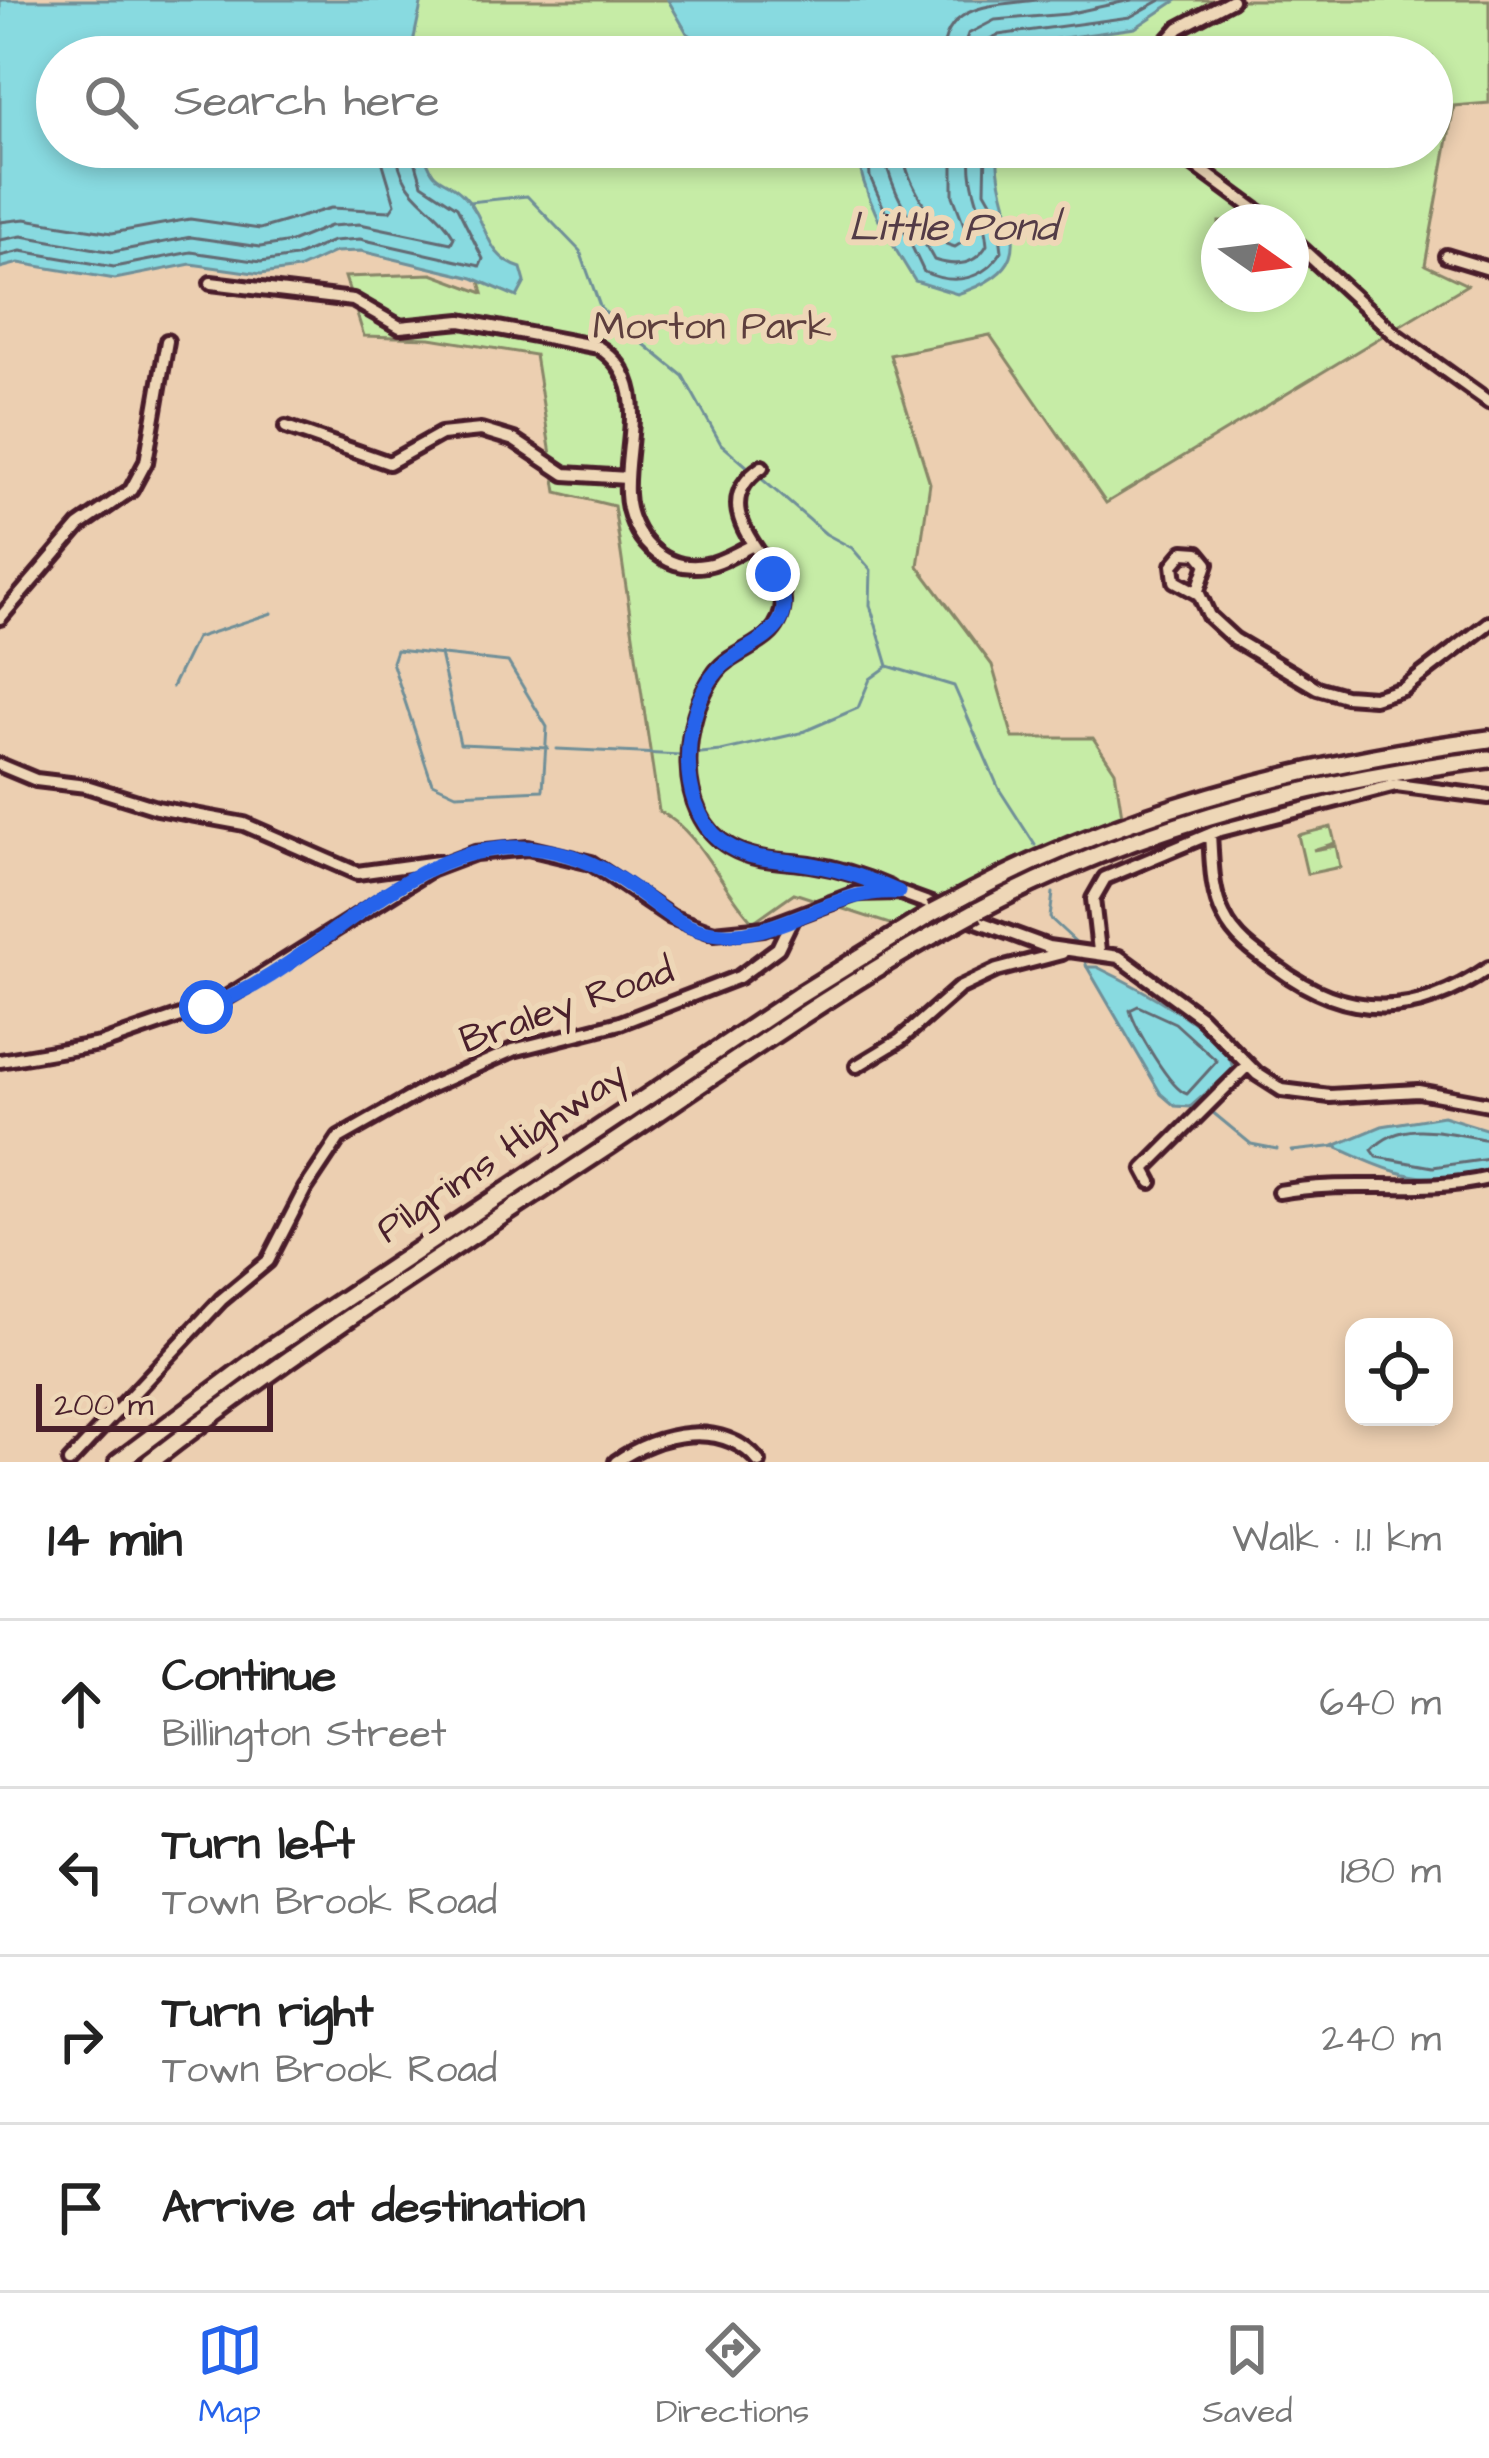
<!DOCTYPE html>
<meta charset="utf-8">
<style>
:root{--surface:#fff;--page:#f6f6f6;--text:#222;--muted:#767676;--line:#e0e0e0;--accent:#2563eb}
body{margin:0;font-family:"Architects Daughter",sans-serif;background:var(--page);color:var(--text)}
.controls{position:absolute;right:36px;bottom:36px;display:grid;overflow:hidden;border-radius:24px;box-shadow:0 6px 18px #0003}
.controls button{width:108px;height:108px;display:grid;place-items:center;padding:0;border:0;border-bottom:3px solid var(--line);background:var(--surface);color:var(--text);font:60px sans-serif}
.compass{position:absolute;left:1201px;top:204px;width:108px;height:108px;border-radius:50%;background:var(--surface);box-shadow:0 6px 18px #0003;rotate:104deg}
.scale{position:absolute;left:36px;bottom:30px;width:237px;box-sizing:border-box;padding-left:12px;border:6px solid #4a1f2b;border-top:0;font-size:33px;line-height:42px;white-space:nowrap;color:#4a1f2b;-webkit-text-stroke:9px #eed7b7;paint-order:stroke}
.stop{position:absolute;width:36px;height:36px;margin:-27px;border:9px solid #2563eb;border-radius:50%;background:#fff}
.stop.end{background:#2563eb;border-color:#fff;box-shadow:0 3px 12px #0008}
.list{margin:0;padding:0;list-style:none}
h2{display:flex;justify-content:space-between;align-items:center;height:156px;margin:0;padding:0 48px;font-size:51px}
h2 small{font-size:39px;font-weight:400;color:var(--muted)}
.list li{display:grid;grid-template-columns:78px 1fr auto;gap:36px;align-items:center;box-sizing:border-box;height:168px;padding:0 48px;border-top:3px solid var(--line)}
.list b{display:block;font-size:45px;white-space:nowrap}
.list p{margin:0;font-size:39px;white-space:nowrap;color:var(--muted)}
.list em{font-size:39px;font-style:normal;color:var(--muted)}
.icon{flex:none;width:66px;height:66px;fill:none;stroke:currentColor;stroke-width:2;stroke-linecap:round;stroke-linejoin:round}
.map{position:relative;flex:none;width:1489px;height:1462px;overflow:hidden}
.search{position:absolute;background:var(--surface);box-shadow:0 6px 18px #0003;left:36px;right:36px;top:36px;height:132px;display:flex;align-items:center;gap:30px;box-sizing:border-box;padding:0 42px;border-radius:66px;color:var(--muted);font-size:45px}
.sheet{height:828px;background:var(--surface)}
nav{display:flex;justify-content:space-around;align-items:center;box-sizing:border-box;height:168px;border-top:3px solid var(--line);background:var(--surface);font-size:33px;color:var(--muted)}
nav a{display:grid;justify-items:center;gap:6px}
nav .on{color:var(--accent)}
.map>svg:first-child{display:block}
.green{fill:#c6eca6;stroke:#888668;stroke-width:3;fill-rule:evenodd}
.water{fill:#88dae0;stroke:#6f8f98;stroke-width:3}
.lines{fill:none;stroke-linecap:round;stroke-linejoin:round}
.shore{stroke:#636a73;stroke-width:3}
.stream{stroke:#6f8f98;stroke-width:3}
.minor-casing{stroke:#4a1f2b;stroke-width:20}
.highway-casing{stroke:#4a1f2b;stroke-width:24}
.minor{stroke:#eed7b7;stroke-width:10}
.highway{stroke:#eed7b7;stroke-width:15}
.highway-bridge-casing{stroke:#4a1f2b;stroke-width:24;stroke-linecap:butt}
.highway-bridge{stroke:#eed7b7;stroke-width:15}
.route{stroke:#2563eb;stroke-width:15}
.labels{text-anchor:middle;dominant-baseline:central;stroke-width:12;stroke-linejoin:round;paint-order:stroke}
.park-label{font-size:39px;fill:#5d3e3d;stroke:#eed7b7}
.street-label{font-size:39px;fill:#4a1f2b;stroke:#eed7b7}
.water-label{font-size:42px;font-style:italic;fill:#533b46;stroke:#eed7b7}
</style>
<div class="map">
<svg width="1489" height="1462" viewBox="0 0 1489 1462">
<rect width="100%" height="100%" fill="#eccfb1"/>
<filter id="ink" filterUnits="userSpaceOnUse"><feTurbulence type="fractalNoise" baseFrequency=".00833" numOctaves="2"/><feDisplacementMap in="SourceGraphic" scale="24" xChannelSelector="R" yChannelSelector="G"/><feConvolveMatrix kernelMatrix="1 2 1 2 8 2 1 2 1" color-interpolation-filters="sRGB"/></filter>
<g filter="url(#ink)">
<!-- green -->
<path class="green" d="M414,0h1075v103l-35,3 -29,159 42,20 -361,218 -116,-168 -100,20 40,128 -12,83 74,99 21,73h80l22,33 8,51 -212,109 -117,-38 -41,29c-33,-35 -51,-89 -94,-111l-45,-305 -57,-14 -22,-137 -105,-17 -66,-2 -19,-59 87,-3 51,19 -10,-40 -62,-106h1021v-90h-1029zM1219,222h72v72h-72z
M1331,827l4,16 -22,7 23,-4 4,21 -33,7 -9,-39z"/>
<!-- water -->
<path class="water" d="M0,0h422l-12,57h-353v90h365c14,44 17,24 42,49 25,25 19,60 57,72l4,14 -8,15 -44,-19 -112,-27 -26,1 -37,17 -37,5 -70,-10 -76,15 -96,-16 -19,5z
M668,0h509l-42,28 -135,19 -17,10h-260l-36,-24z
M856,147h142c-6,68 59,115 -41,147l-42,-13c-29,-47 -51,-79 -59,-134z
M1087,967h10c33,16 132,66 136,102l-43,38 -15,-1 -14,-12z
M1443,1116l46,14v40c-68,17 -94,4 -155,-24l48,-20z"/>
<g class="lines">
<!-- shore -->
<path class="shore" d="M942,57c3,-55 52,-51 94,-57
M960,57l8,-23 27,-14 72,-6 64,-14
M975,57l4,-13 19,-9 132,-18 31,-17
M868,147l2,30 16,36 19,19 19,40c30,14 60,8 78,-21l-5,-39 -12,-21 1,-44
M883,147c6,44 30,74 51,113 21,7 41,6 53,-15 -3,-39 -20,-52 -16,-98
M902,147c4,39 28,62 44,97l9,3 14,-9 -16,-42v-49
M0,222l25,-3 87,14 78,-14 70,10 71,-21 59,3 5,-7 -17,-57
M0,240l22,-4 91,16 78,-15 69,10 31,-5 39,-16 30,-2 91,19 3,-6c-21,-37 -54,-38 -58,-90
M0,256l21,-5 93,16 77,-15 70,10 34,-5 38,-16 27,-2 120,27 3,-7 -26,-52 -35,-23 -11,-37
M1138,1006l37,17 42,38 -30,33c-16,-4 -52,-66 -57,-84z
M1489,1140c-39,-6 -86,-24 -117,10l5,7 56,10 56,-8"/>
<!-- stream -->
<path class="stream" d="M469,202l58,-6 53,55 21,58 82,67 38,68 105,90 26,14 19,22 -1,35 18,61 66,20 45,103 36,56
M396,650l112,12 39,65 -4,63 -87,4 -24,-11 -40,-121z
M440,654l20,90 88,4
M172,687l24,-49 76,-25
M557,749l124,6 40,-4 79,-18 58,-25 12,-29 18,-13
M1053,893l-3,25 29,27
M1082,953l5,14
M1211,1111l40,33 26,5
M1292,1151l46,-5"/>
<!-- minor casing -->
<g class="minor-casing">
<path id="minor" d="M1153,57l26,-29 53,-28
M1170,147l102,75
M1291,239l107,98 91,65
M1446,256l43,13
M211,283l142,17 47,27 61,-6 137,26c55,34 26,97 29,147 2,42 36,79 79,71 15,-2 30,-12 43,-18
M286,427l103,36 52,-29 40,-4 33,10 51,34 62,4
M762,467c-65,44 23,98 21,135 -2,44 -46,43 -67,70 -35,46 -43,143 14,175 26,15 52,13 80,17 27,4 55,13 80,24
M1197,593l10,-29 -9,-11 -14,-1 -11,13 2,16 24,13 10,22 25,23 83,49 28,8 29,2 29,-9 86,-66
M0,618l79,-92 52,-36 15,-28 21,-121
M0,765l36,15 50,6 71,22 87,16 113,49 81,-11
M1210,834c2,28 1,57 14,82 11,23 32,37 52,51 72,54 141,51 213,1
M1099,951l-6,-52 12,-21 112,-47 179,-46 93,12
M0,1061l100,-17 118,-41 212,-133 45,-17 53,-5 63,15 80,54 43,16 50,-5 93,-35 41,-1 150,55 71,10 81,59 57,58 25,16 48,6 88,-5 71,13
M857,1066l43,-26 59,-52 38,-18 65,-17
M1151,1182l-7,-13 104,-104
M1279,1192c73,-14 139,3 210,-14
M69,1462l152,-162 47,-39 37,-72 34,-51 90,-51 84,-37 107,-27 119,-46 39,-29 14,-29
M616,1462c41,-29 107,-44 143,0"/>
</g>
<!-- highway casing -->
<g class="highway-casing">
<path id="highway" d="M953,902c166,-91 349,-139 536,-163
M977,911c158,-84 335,-131 512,-152
M118,1462l150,-112 530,-354 134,-83
M150,1462c147,-114 305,-215 460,-317 114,-76 226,-157 347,-223"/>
</g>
<!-- minor -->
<use href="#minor" class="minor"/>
<!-- highway -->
<use href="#highway" class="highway"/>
<!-- highway-bridge casing -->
<g class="highway-bridge-casing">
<path id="highway-bridge" d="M932,913l21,-11
M957,922l20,-11"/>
</g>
<!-- highway-bridge -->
<use href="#highway-bridge" class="highway-bridge"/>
</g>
</g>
<g class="lines" filter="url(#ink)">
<!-- route -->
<path class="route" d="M206,1007c93,-31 159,-119 253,-150 63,-20 122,-7 174,31 26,18 46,40 79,45 66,10 120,-46 186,-41 -26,-12 -52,-21 -79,-26 -34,-8 -69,-2 -98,-25 -46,-36 -40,-130 -3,-171 26,-29 92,-35 55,-96"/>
</g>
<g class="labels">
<!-- park labels -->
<g class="park-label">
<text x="712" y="328">Morton Park</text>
</g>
<!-- street labels -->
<g class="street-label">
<text transform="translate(567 1006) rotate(-19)">Braley Road</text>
<text transform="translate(502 1153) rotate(-34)">Pilgrims Highway</text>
</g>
<!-- water labels -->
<g class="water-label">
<text x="953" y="228">Little Pond</text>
</g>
</g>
</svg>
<div class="controls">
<button><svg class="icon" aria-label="locate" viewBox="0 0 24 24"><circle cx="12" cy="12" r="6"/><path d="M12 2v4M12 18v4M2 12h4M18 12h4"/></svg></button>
</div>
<svg class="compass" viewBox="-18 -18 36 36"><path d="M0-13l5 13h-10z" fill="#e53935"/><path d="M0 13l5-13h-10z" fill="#767676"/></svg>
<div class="scale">200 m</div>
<div class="stop" style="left:206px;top:1007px"></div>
<div class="stop end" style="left:773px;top:574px"></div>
<div class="search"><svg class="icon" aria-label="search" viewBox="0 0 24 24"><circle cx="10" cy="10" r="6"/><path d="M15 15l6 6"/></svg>Search here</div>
</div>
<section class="sheet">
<h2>14 min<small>Walk · 1.1 km</small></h2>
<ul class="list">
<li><svg class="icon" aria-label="ahead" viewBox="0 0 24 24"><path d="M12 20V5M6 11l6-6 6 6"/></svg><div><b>Continue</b><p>Billington Street</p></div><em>640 m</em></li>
<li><svg class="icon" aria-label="left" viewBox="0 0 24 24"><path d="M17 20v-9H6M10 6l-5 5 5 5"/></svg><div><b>Turn left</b><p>Town Brook Road</p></div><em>180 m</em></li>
<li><svg class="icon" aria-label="right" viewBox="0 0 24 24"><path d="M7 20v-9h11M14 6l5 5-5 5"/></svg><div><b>Turn right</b><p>Town Brook Road</p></div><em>240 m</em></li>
<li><svg class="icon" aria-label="arrive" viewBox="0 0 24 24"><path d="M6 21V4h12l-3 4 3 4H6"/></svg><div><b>Arrive at destination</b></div></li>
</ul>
</section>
<nav>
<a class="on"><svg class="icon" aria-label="map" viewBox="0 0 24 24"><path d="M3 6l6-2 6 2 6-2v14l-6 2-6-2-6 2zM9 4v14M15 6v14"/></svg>Map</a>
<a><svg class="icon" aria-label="directions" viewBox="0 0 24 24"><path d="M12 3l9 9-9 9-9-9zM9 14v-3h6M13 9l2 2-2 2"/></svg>Directions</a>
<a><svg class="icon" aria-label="saved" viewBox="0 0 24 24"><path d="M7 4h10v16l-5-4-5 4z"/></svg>Saved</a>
</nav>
